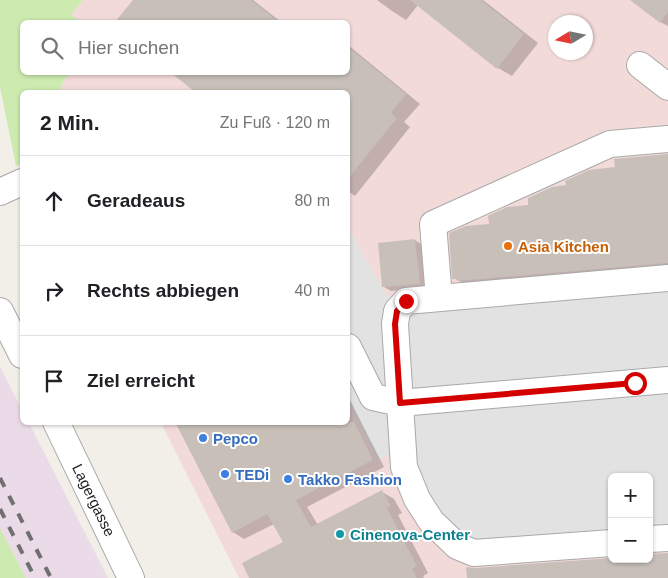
<!DOCTYPE html>
<html lang="de">
<meta charset="utf-8">
<style>
:root{--surface:#fff;--page:#f2f2f2;--text:#202124;--muted:#757577;--line:#e0e0e0}
body{margin:0;font-family:Helvetica,sans-serif;background:var(--page);color:var(--text)}
.controls{position:absolute;right:15px;bottom:15px;display:grid;overflow:hidden;border-radius:8px;box-shadow:0 1px 4px #0004}
.controls button{width:45px;height:45px;display:grid;place-items:center;padding:0;border:0;border-bottom:1px solid var(--line);background:var(--surface);color:var(--text);font:25px sans-serif}
.compass{position:absolute;left:548px;top:15px;width:45px;height:45px;border-radius:50%;background:var(--surface);box-shadow:0 1px 4px #0004;rotate:260deg}
.stop{position:absolute;width:15px;height:15px;margin:-11px;border:4px solid #d40000;border-radius:50%;background:#fff}
.stop.end{background:#d40000;border-color:#fff;box-shadow:0 1px 5px #0008}
.list{margin:0;padding:0;list-style:none}
h2{display:flex;justify-content:space-between;align-items:center;height:65px;margin:0;padding:0 20px;font-size:21px}
h2 small{font-size:16px;font-weight:400;color:var(--muted)}
.list li{display:grid;grid-template-columns:32px 1fr auto;gap:15px;align-items:center;box-sizing:border-box;height:90px;padding:0 20px;border-top:1px solid var(--line)}
.list b{display:block;font-size:19px;white-space:nowrap}
.list em{font-size:16px;font-style:normal;color:var(--muted)}
.icon{flex:none;width:28px;height:28px;fill:none;stroke:currentColor;stroke-width:2;stroke-linecap:round;stroke-linejoin:round}
.map{position:relative;flex:none;width:668px;height:578px;overflow:hidden}
.search{position:absolute;background:var(--surface);box-shadow:0 1px 4px #0004;left:20px;top:20px;width:330px;height:55px;display:flex;align-items:center;gap:12px;box-sizing:border-box;padding:0 18px;border-radius:8px;color:var(--muted);font-size:19px}
.panel{position:absolute;background:var(--surface);box-shadow:0 1px 4px #0004;left:20px;top:90px;width:330px;height:335px;border-radius:8px}
.map>svg:first-child{display:block}
.commercial{fill:#f2dad9;fill-rule:evenodd}
.industrial{fill:#ebdbe8}
.grass{fill:#cdebb0}
.parking{fill:#e2e2e2}
.shadow{fill:#0003}
.building{fill:#c7bfb8}
.lines{fill:none;stroke-linecap:round;stroke-linejoin:round}
.minor-casing{stroke:#a9a9a9;stroke-width:28}
.minor{stroke:#fff;stroke-width:26}
.rail{stroke:#707070;stroke-width:4;stroke-dasharray:10 10;stroke-linecap:butt}
.route{stroke:#d40000;stroke-width:6}
.food-dot{fill:#e8710a;stroke:#fff;stroke-width:2}
.shop-dot{fill:#3f7fe0;stroke:#fff;stroke-width:2}
.culture-dot{fill:#0f9aa8;stroke:#fff;stroke-width:2}
.labels{text-anchor:middle;dominant-baseline:central;stroke-width:4;stroke-linejoin:round;paint-order:stroke}
.food-label{font-size:15px;font-weight:bold;fill:#c56008;stroke:#fff;text-anchor:start}
.shop-label{font-size:15px;font-weight:bold;fill:#366cbe;stroke:#fff;text-anchor:start}
.street-label{font-size:15px;fill:#222;stroke:#fff}
.culture-label{font-size:15px;font-weight:bold;fill:#0d838f;stroke:#fff;text-anchor:start}
</style>
<div class="map">
<svg width="668" height="578" viewBox="0 0 668 578">
<rect width="100%" height="100%" fill="#f2efe9"/>
<!-- commercial -->
<path class="commercial" d="M83,0h585v578h-429l-78,-155 187,-1v-330h-287l2,-11 7,-8 278,-1v-50h-266l-11,-7zM556,22h30v30h-30zM612,477h37v82h-37z"/>
<!-- industrial -->
<path class="industrial" d="M0,366l22,44v12l7,1 79,155h-82l-26,-50z"/>
<!-- grass -->
<path class="grass" d="M0,0h83l-12,15 11,7h-60v50l48,1 -7,8 -2,11h-39v72l-6,2 -16,-79z
M0,528l26,50h-26z"/>
<!-- parking -->
<path class="parking" d="M348,228l39,68 281,-27v278l-19,2v-72h-37v75l-137,13 -51,-38 -36,-72 -10,5 -30,-59z"/>
<!-- shadow -->
<path class="shadow" d="M134,0h119l28,22h-165z
M377,0h106l55,43 -26,33 -14,-8 -80,-63 -12,15 -14,-9z
M632,0h36v26l-8,-4z
M348,45l72,59 -16,18 6,5 -55,69 -7,-5v-99h-151l-25,-20h176z
M668,155v116l-196,17 -18,-10 36,-53 77,-39 49,-18z
M415,240l7,5 5,43 -36,3 -7,-4z
M348,396l36,71 -77,40 11,18 64,-33 12,7 8,14 -4,2 30,58 -5,3 1,2h-173l34,-36 -11,-18 -30,15 -11,-7 115,-110z"/>
<!-- building -->
<path class="building" d="M133,0h118l28,22h-164z
M410,0h71l43,34 -27,35z
M630,0h38v12l-8,11z
M348,47l58,47 -15,19 6,5 -49,61v-87h-153l-25,-20h178z
M668,154v109l-211,18v-3l-5,1 -3,-46 17,-7 23,-2 -1,-8 19,-9 21,-2v-7l24,-11 14,-2 -1,-4 24,-11 26,-3 -1,-8z
M415,239l5,45 -38,3 -4,-44z
M175,422h179l19,38 -77,40 15,27 71,-37 9,16 -4,2 30,58 -5,3 5,9h-168l-7,-15 41,-21 -16,-28 -35,19z
M668,553v25h-201l-1,-11 9,1 137,-10v1h37v-5z"/>
<g class="lines">
<!-- minor casing -->
<g class="minor-casing">
<path id="minor" d="M640,65l28,22
M0,192l22,-10
M439,298l-6,-74 177,-80 58,-5
M0,311l22,44
M348,347l25,50 27,6 268,-23
M56,422l75,156
M649,539l19,-1
M612,543l-138,10 -17,-7 -26,-25 -14,-22 -13,-32 -9,-143 2,-13 9,-10 262,-23"/>
</g>
<!-- minor -->
<use href="#minor" class="minor"/>
<!-- rail -->
<path class="rail" d="M0,478l51,100
M0,509l35,69"/>
</g>
<g class="lines">
<!-- route -->
<path class="route" d="M406,301l-9,10 -2,13 5,79 235,-20"/>
</g>
<!-- markers -->
<circle class="food-dot" cx="508" cy="246" r="5"/>
<g class="shop-dot">
<circle cx="203" cy="438" r="5"/>
<circle cx="225" cy="474" r="5"/>
<circle cx="288" cy="479" r="5"/>
</g>
<circle class="culture-dot" cx="340" cy="534" r="5"/>
<g class="labels">
<!-- food labels -->
<g class="food-label">
<text x="518" y="246">Asia Kitchen</text>
</g>
<!-- shop labels -->
<g class="shop-label">
<text x="213" y="438">Pepco</text>
<text x="235" y="474">TEDi</text>
<text x="298" y="479">Takko Fashion</text>
</g>
<!-- street labels -->
<g class="street-label">
<text transform="translate(94 500) rotate(64)">Lagergasse</text>
</g>
<!-- culture labels -->
<g class="culture-label">
<text x="350" y="534">Cinenova-Center</text>
</g>
</g>
</svg>
<div class="controls">
<button>+</button>
<button>−</button>
</div>
<svg class="compass" viewBox="-18 -18 36 36"><path d="M0-13l5 13h-10z" fill="#e53935"/><path d="M0 13l5-13h-10z" fill="#757577"/></svg>
<div class="stop" style="left:635px;top:383px"></div>
<div class="stop end" style="left:406px;top:301px"></div>
<div class="search"><svg class="icon" aria-label="search" viewBox="0 0 24 24"><circle cx="10" cy="10" r="6"/><path d="M15 15l6 6"/></svg>Hier suchen</div>
<section class="panel">
<h2>2 Min.<small>Zu Fuß · 120 m</small></h2>
<ul class="list">
<li><svg class="icon" aria-label="ahead" viewBox="0 0 24 24"><path d="M12 20V5M6 11l6-6 6 6"/></svg><div><b>Geradeaus</b></div><em>80 m</em></li>
<li><svg class="icon" aria-label="right" viewBox="0 0 24 24"><path d="M7 20v-9h11M14 6l5 5-5 5"/></svg><div><b>Rechts abbiegen</b></div><em>40 m</em></li>
<li><svg class="icon" aria-label="arrive" viewBox="0 0 24 24"><path d="M6 21V4h12l-3 4 3 4H6"/></svg><div><b>Ziel erreicht</b></div></li>
</ul>
</section>
</div>
